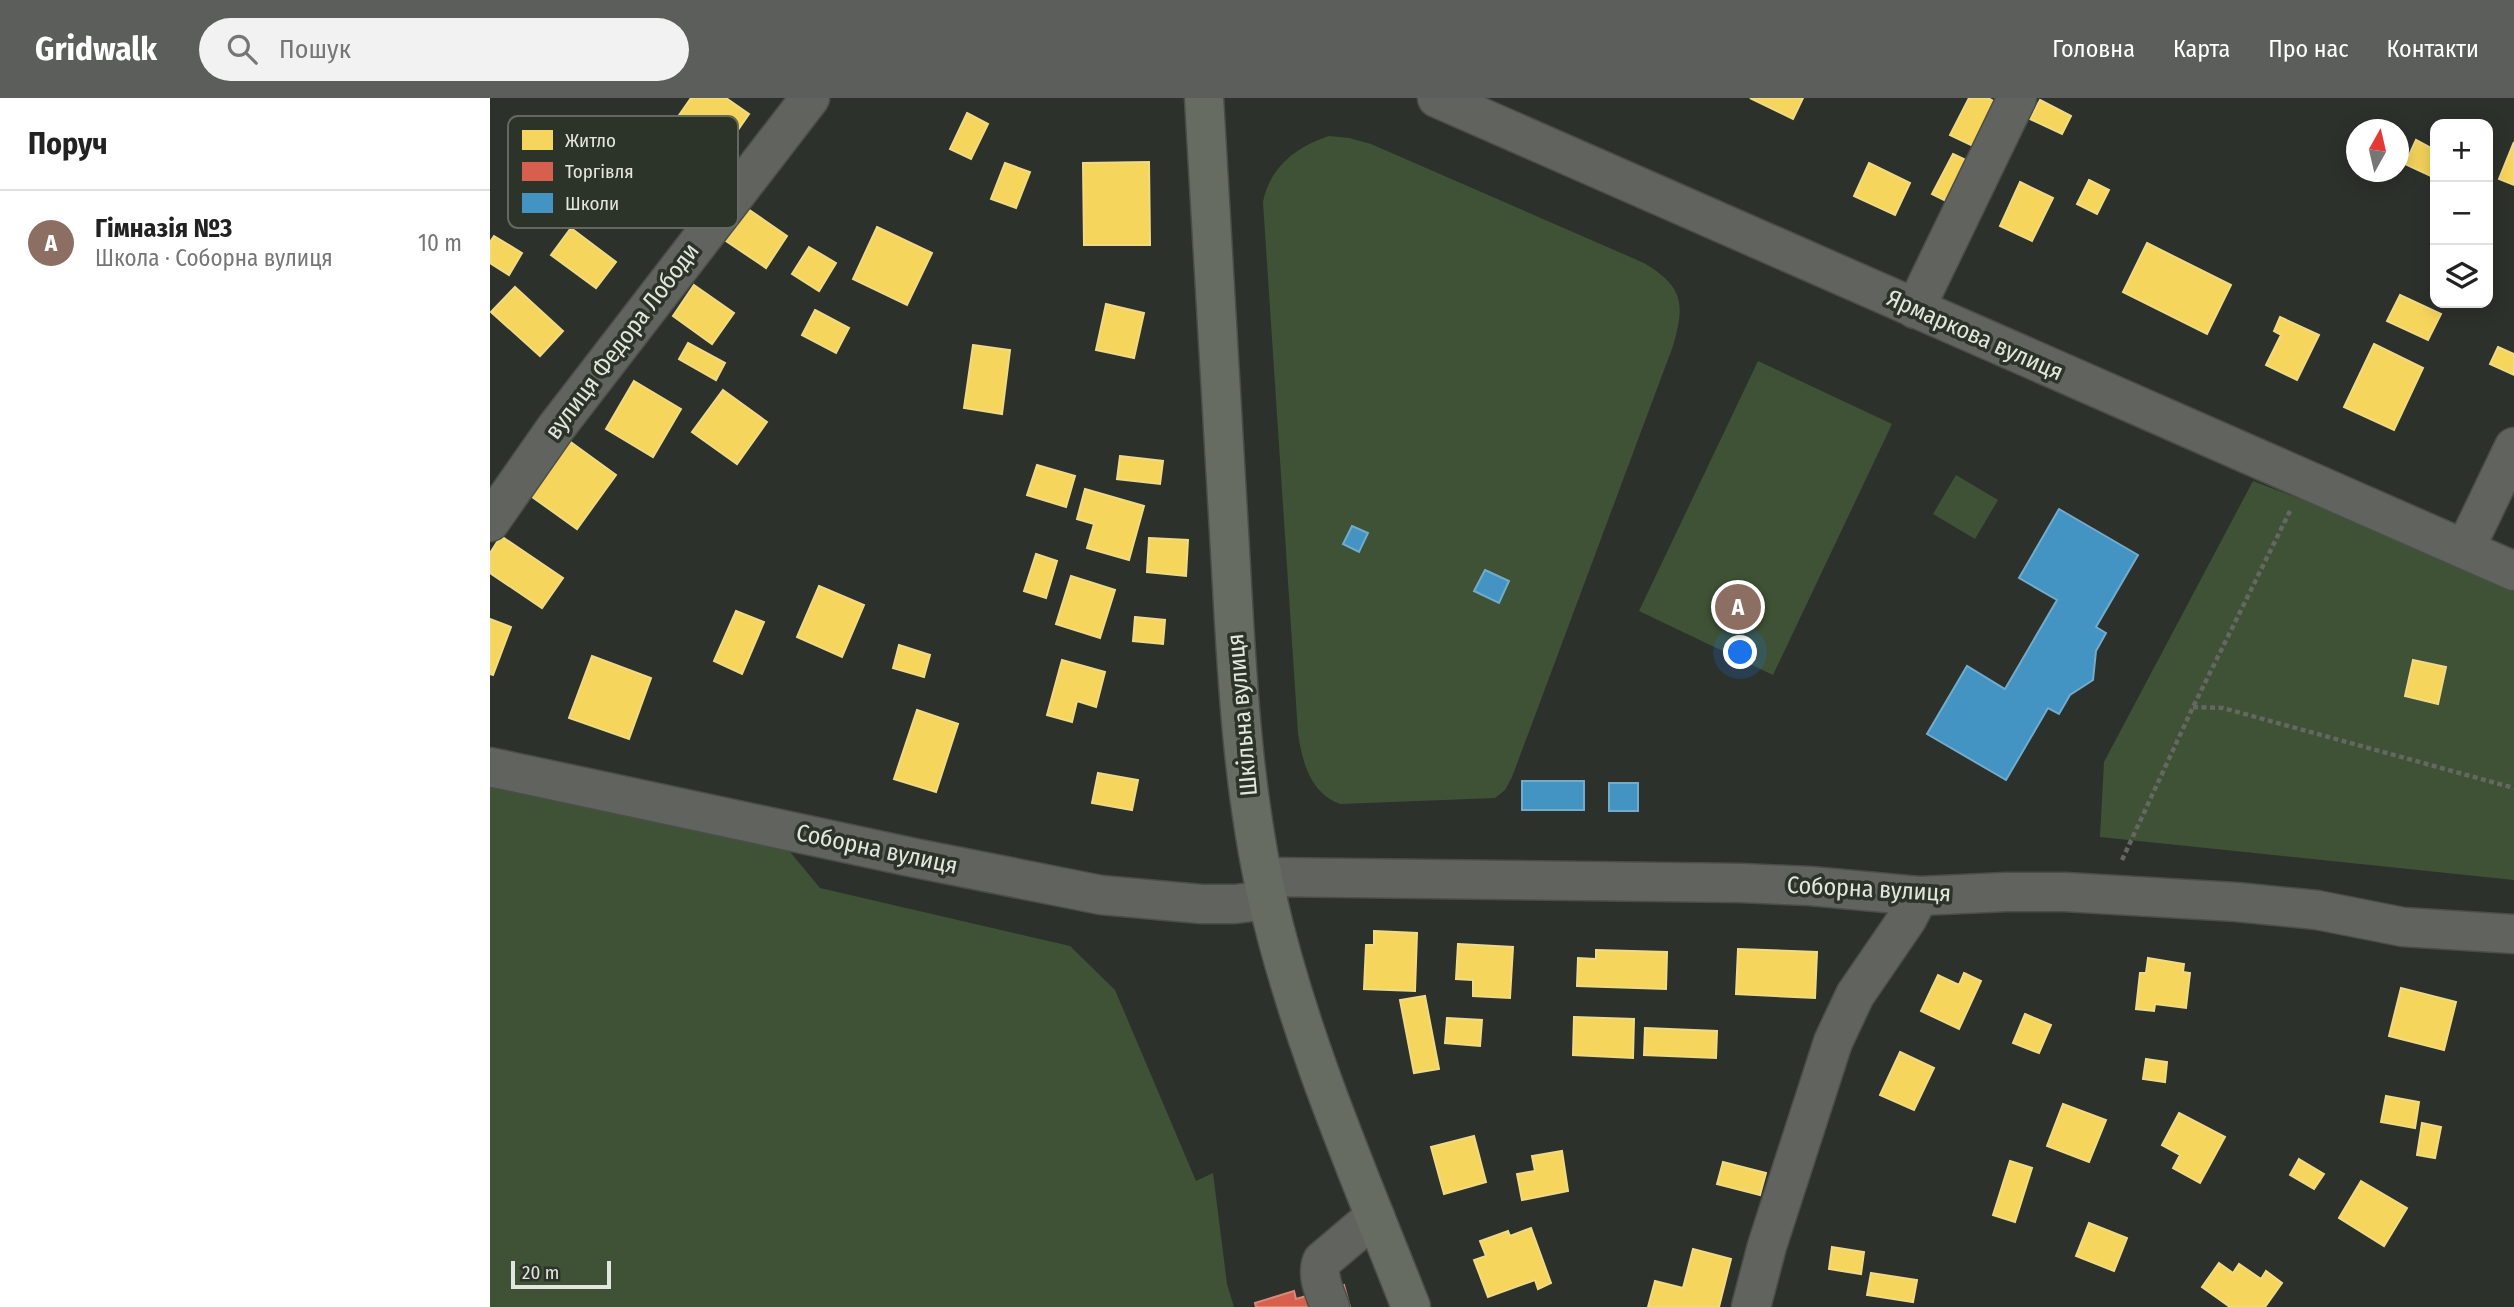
<!DOCTYPE html>
<html lang="uk">
<meta charset="utf-8">
<style>
:root{--surface:#fff;--page:#f2f2f2;--text:#222;--muted:#767676;--line:#e0e0e0;--accent:#5c5e5b}
body{margin:0;font-family:"Fira Sans Condensed",sans-serif;background:var(--page);color:var(--text)}
.controls{position:absolute;right:21px;top:21px;display:grid;overflow:hidden;border-radius:14px;box-shadow:0 4px 18px #0003}
.controls button{width:63px;height:63px;display:grid;place-items:center;padding:0;border:0;border-bottom:2px solid var(--line);background:var(--surface);color:var(--text);font:35px sans-serif}
.compass{position:absolute;left:1856px;top:21px;width:63px;height:63px;border-radius:50%;background:var(--surface);box-shadow:0 4px 18px #0003;rotate:8deg}
.scale{position:absolute;left:21px;bottom:18px;width:100px;box-sizing:border-box;padding-left:7px;border:4px solid #e2e6df;border-top:0;font-size:19px;line-height:24px;white-space:nowrap;color:#e2e6df;-webkit-text-stroke:5px #2c3329;paint-order:stroke}
.you{position:absolute;left:1251px;top:555px;width:24px;height:24px;margin:-18px;border:5px solid #fff;border-radius:50%;background:#1a73e8;box-shadow:0 0 0 10px #1a73e833}
.badge{display:grid;place-items:center;width:46px;height:46px;border-radius:50%;background:var(--accent);color:#fff;font-size:23px;font-weight:700}
.pin{position:absolute;translate:-50% -50%;border:4px solid #fff;box-shadow:0 2px 7px #0006}
.list{margin:0;padding:0;list-style:none}
h2{display:flex;justify-content:space-between;align-items:center;height:91px;margin:0;padding:0 28px;font-size:30px}
h2 small{font-size:23px;font-weight:400;color:var(--muted)}
.list li{display:grid;grid-template-columns:46px 1fr auto;gap:21px;align-items:center;box-sizing:border-box;height:105px;padding:0 28px;border-top:2px solid var(--line)}
.list b{display:block;font-size:26px;white-space:nowrap}
.list p{margin:0;font-size:23px;white-space:nowrap;color:var(--muted)}
.list em{font-size:23px;font-style:normal;color:var(--muted)}
.icon{flex:none;width:38px;height:38px;fill:none;stroke:currentColor;stroke-width:2;stroke-linecap:round;stroke-linejoin:round}
.map{position:relative;flex:none;width:2024px;height:1209px;overflow:hidden}
header{display:flex;align-items:center;gap:42px;box-sizing:border-box;height:98px;padding:0 35px;background:var(--accent);color:#fff}
header strong{font-size:33px}
nav{display:flex;gap:38px;margin-inline-start:auto;font-size:24px}
.search{width:490px;height:63px;background:var(--page);display:flex;align-items:center;gap:18px;box-sizing:border-box;padding:0 24px;border-radius:38px;color:var(--muted);font-size:26px}
main{display:flex}
aside{flex:1;background:var(--surface)}
.map>svg:first-child{display:block}
.green{fill:#3f5235}
.homes{fill:#f6d55c;stroke:#f0da83;stroke-width:2}
.shops{fill:#d6604d;stroke:#da8879;stroke-width:2}
.schools{fill:#4393c3;stroke:#73accb;stroke-width:2}
.lines{fill:none;stroke-linecap:round;stroke-linejoin:round}
.minor-casing{stroke:#4b4e48;stroke-width:41}
.major-casing{stroke:#4b4e48;stroke-width:41}
.path{stroke:#656763;stroke-width:4.5;stroke-dasharray:5 3.5;stroke-linecap:butt}
.minor{stroke:#61635f;stroke-width:38}
.major{stroke:#676c63;stroke-width:38}
.labels{text-anchor:middle;dominant-baseline:central;stroke-width:7;stroke-linejoin:round;paint-order:stroke}
.street-label{font-size:24px;fill:#e2e6df;stroke:#2c3329}
.key{fill:#2c3329;stroke:#636960;stroke-width:2}
.key-label{font-size:19px;fill:#e2e6df}
</style>
<header>
<strong>Gridwalk</strong>
<div class="search"><svg class="icon" aria-label="search" viewBox="0 0 24 24"><circle cx="10" cy="10" r="6"/><path d="M15 15l6 6"/></svg>Пошук</div>
<nav><a>Головна</a><a>Карта</a><a>Про нас</a><a>Контакти</a></nav>
</header>
<main>
<aside>
<h2>Поруч<small></small></h2>
<ul class="list">
<li><span class="badge" style="background:#8d6e63">A</span><div><b>Гімназія №3</b><p>Школа · Соборна вулиця</p></div><em>10 m</em></li>
</ul>
</aside>
<div class="map">
<svg width="2024" height="1209" viewBox="0 0 2024 1209">
<rect width="100%" height="100%" fill="#2d312b"/>
<!-- green -->
<path class="green" d="M839,38l20,2 22,6 273,119c40,24 41,41 29,83l-161,431 -7,13 -10,8 -155,6c-30,-11 -38,-43 -42,-71l-35,-531c7,-35 33,-55 66,-66z
M1268,263l134,63 -119,251 -134,-64z
M1466,377l42,25 -23,39 -42,-25z
M1763,383l261,101v298l-414,-43 4,-75z
M0,686l291,57 39,47 250,58 45,44 81,191 17,-8 14,111 7,23h-744z"/>
<!-- homes -->
<path class="homes" d="M201,0h35l23,16 -27,39 -47,-32z
M1260,0h53l-10,21z
M1479,0h19l7,4 -22,44 -23,-11z
M1550,2l31,16 -9,18 -32,-15z
M477,15l21,11 -17,35 -21,-10z
M1926,42l19,10v28l-30,-14z
M2024,44v43l-15,-6z
M1463,56l17,8 -20,41 -18,-9z
M659,64l1,83h-66l-1,-82z
M515,65l25,9 -14,36 -25,-9z
M1379,65l41,20 -15,32 -41,-19z
M1599,82l20,10 -12,24 -20,-10z
M1530,84l33,16 -21,43 -32,-15z
M258,111l39,27 -21,32 -40,-27z
M387,129l55,26 -25,52 -54,-26z
M81,130l45,34 -20,26 -45,-33z
M4,138l28,17 -13,22 -19,-12v-21z
M1657,145l84,42 -24,49 -84,-42z
M319,149l27,16 -17,28 -27,-17z
M204,187l40,28 -22,31 -39,-28z
M25,189l48,44 -23,25 -49,-44z
M1910,197l41,19 -13,26 -41,-19z
M616,206l38,9 -10,45 -38,-8z
M325,212l34,18 -13,25 -34,-18z
M1790,219l39,18 -22,45 -31,-15 15,-30 -7,-4z
M198,245l37,20 -9,17 -37,-21z
M1884,246l49,24 -29,62 -50,-23z
M483,247l37,5 -8,64 -38,-6z
M2008,249l16,7v21l-24,-11z
M144,283l47,28 -28,48 -47,-28z
M233,292l44,32 -30,42 -45,-32z
M71,337l55,40 -39,54 -56,-40z
M630,358l43,5 -3,23 -43,-5z
M547,367l38,11 -9,31 -39,-12z
M595,391l59,17 -15,54 -42,-12 7,-24 -17,-5z
M11,438l62,42 -21,30 -52,-35v-20z
M659,440l39,2 -2,36 -39,-4z
M546,456l21,7 -11,37 -22,-7z
M581,478l44,14 -15,48 -44,-14z
M329,488l45,19 -22,52 -45,-20z
M246,513l28,11 -22,52 -28,-13z
M645,519l30,3 -2,24 -30,-3z
M0,521l21,8 -18,48 -3,-1z
M409,547l31,10 -6,22 -31,-9z
M102,558l59,22 -22,61 -60,-21z
M572,562l43,12 -9,35 -19,-6 -5,21 -25,-7z
M1923,562l33,7 -8,37 -33,-8z
M427,612l41,14 -22,68 -42,-13z
M608,675l40,7 -6,30 -40,-7z
M884,833l43,2 -2,58 -51,-2 2,-44h8z
M968,846l55,3 -3,51 -37,-2v-16l-17,-1z
M1248,851l79,3 -2,46 -79,-4z
M1106,852l71,2 -1,37 -89,-3 1,-28 18,1z
M1658,860l36,6 -1,8 7,1 -4,35 -31,-4 -1,7 -18,-2 4,-36h6z
M1474,875l17,8 -22,48 -38,-18 17,-36 21,10z
M1911,890l55,14 -12,48 -55,-14z
M935,898l14,73 -25,4 -14,-73z
M1535,916l26,11 -12,28 -26,-10z
M1084,919l60,2 -1,39 -60,-3z
M957,920l35,2 -2,26 -35,-3z
M1155,930l72,3 -1,27 -72,-3z
M1410,954l34,16 -20,42 -34,-15z
M1656,961l21,3 -2,20 -22,-3z
M1896,998l33,6 -4,26 -34,-6z
M1573,1006l43,16 -17,42 -42,-16z
M1689,1015l46,24 -25,46 -27,-15 7,-13 -18,-10z
M1932,1025l19,4 -6,31 -18,-3z
M984,1038l12,46 -42,12 -13,-47z
M1072,1053l6,40 -46,9 -5,-26 18,-3 -3,-15z
M1809,1061l25,15 -10,15 -24,-14z
M1520,1063l22,7 -17,54 -22,-7z
M1233,1064l43,11 -6,22 -43,-11z
M1871,1083l46,27 -23,38 -45,-28z
M1599,1125l38,15 -13,33 -38,-15z
M1041,1130l20,55 -13,6 -3,-9 -47,17 -14,-37 12,-4 -6,-15 28,-10 2,5z
M1342,1149l32,5 -3,22 -32,-5z
M1203,1151l38,10 -12,48h-71l7,-26 28,7z
M1729,1165l14,10 6,-9 22,15 5,-8 16,12 -17,24h-35l-28,-20z
M1381,1175l46,7 -4,22 -46,-7z"/>
<!-- shops -->
<path class="shops" d="M854,1187l6,22h-94l-1,-4 39,-12 2,8z"/>
<!-- schools -->
<path class="schools" d="M1569,411l79,46 -42,72 10,6 -10,18 -3,29 -23,15 -11,19 -11,-6 -42,72 -79,-46 40,-68 38,23 52,-89 -38,-22z
M862,428l16,7 -9,19 -16,-8z
M995,472l24,11 -10,22 -25,-12z
M1032,683h62v29h-62z
M1119,685h29v28h-29z"/>
<g class="lines">
<!-- minor casing -->
<g class="minor-casing">
<path id="minor" d="M947,0l1077,473
M1425,211l102,-211
M0,424l65,-93 255,-331
M1975,451l49,-102
M0,669l425,91 186,37 100,9h34l33,-4
M773,779l478,6 69,3 109,10 87,-4h59l171,10 81,8 86,17 111,7
M840,1209c-5,-14 -14,-31 -8,-46l53,-45
M1261,1209l16,-61 66,-204 22,-47 52,-76 12,-23"/>
</g>
<!-- major casing -->
<g class="major-casing">
<path id="major" d="M714,0c9,145 17,290 25,434 7,122 11,245 38,365 32,141 91,275 144,410"/>
</g>
<!-- path -->
<path class="path" d="M1703,609l30,1 291,80
M1632,762l71,-153 97,-196"/>
<!-- minor -->
<use href="#minor" class="minor"/>
<!-- major -->
<use href="#major" class="major"/>
</g>
<g class="labels">
<!-- street labels -->
<g class="street-label">
<text transform="translate(1485 237) rotate(24)">Ярмаркова вулиця</text>
<text transform="translate(132 243) rotate(-53)">вулиця Федора Лободи</text>
<text transform="translate(752 617) rotate(-95)">Шкільна вулиця</text>
<text transform="translate(387 751) rotate(12)">Соборна вулиця</text>
<text transform="translate(1379 791) rotate(3)">Соборна вулиця</text>
</g>
</g>
<!-- legend -->
<rect x="18" y="18" width="230" height="112" rx="10" class="key"/>
<rect x="32" y="32" width="31" height="20" fill="#f6d55c"/>
<rect x="32" y="64" width="31" height="19" fill="#d6604d"/>
<rect x="32" y="95" width="31" height="20" fill="#4393c3"/>
<g class="key-label">
<text x="75" y="49">Житло</text>
<text x="75" y="80">Торгівля</text>
<text x="75" y="112">Школи</text>
</g>
</svg>
<div class="controls">
<button>+</button>
<button>−</button>
<button><svg class="icon" aria-label="layers" viewBox="0 0 24 24"><path d="M12 4l9 5-9 5-9-5zM3 14l9 5 9-5"/></svg></button>
</div>
<svg class="compass" viewBox="-18 -18 36 36"><path d="M0-13l5 13h-10z" fill="#e53935"/><path d="M0 13l5-13h-10z" fill="#767676"/></svg>
<div class="scale">20 m</div>
<div class="you"></div>
<div class="pin badge" style="left:1248px;top:509px;background:#8d6e63">A</div>
</div>
</main>
